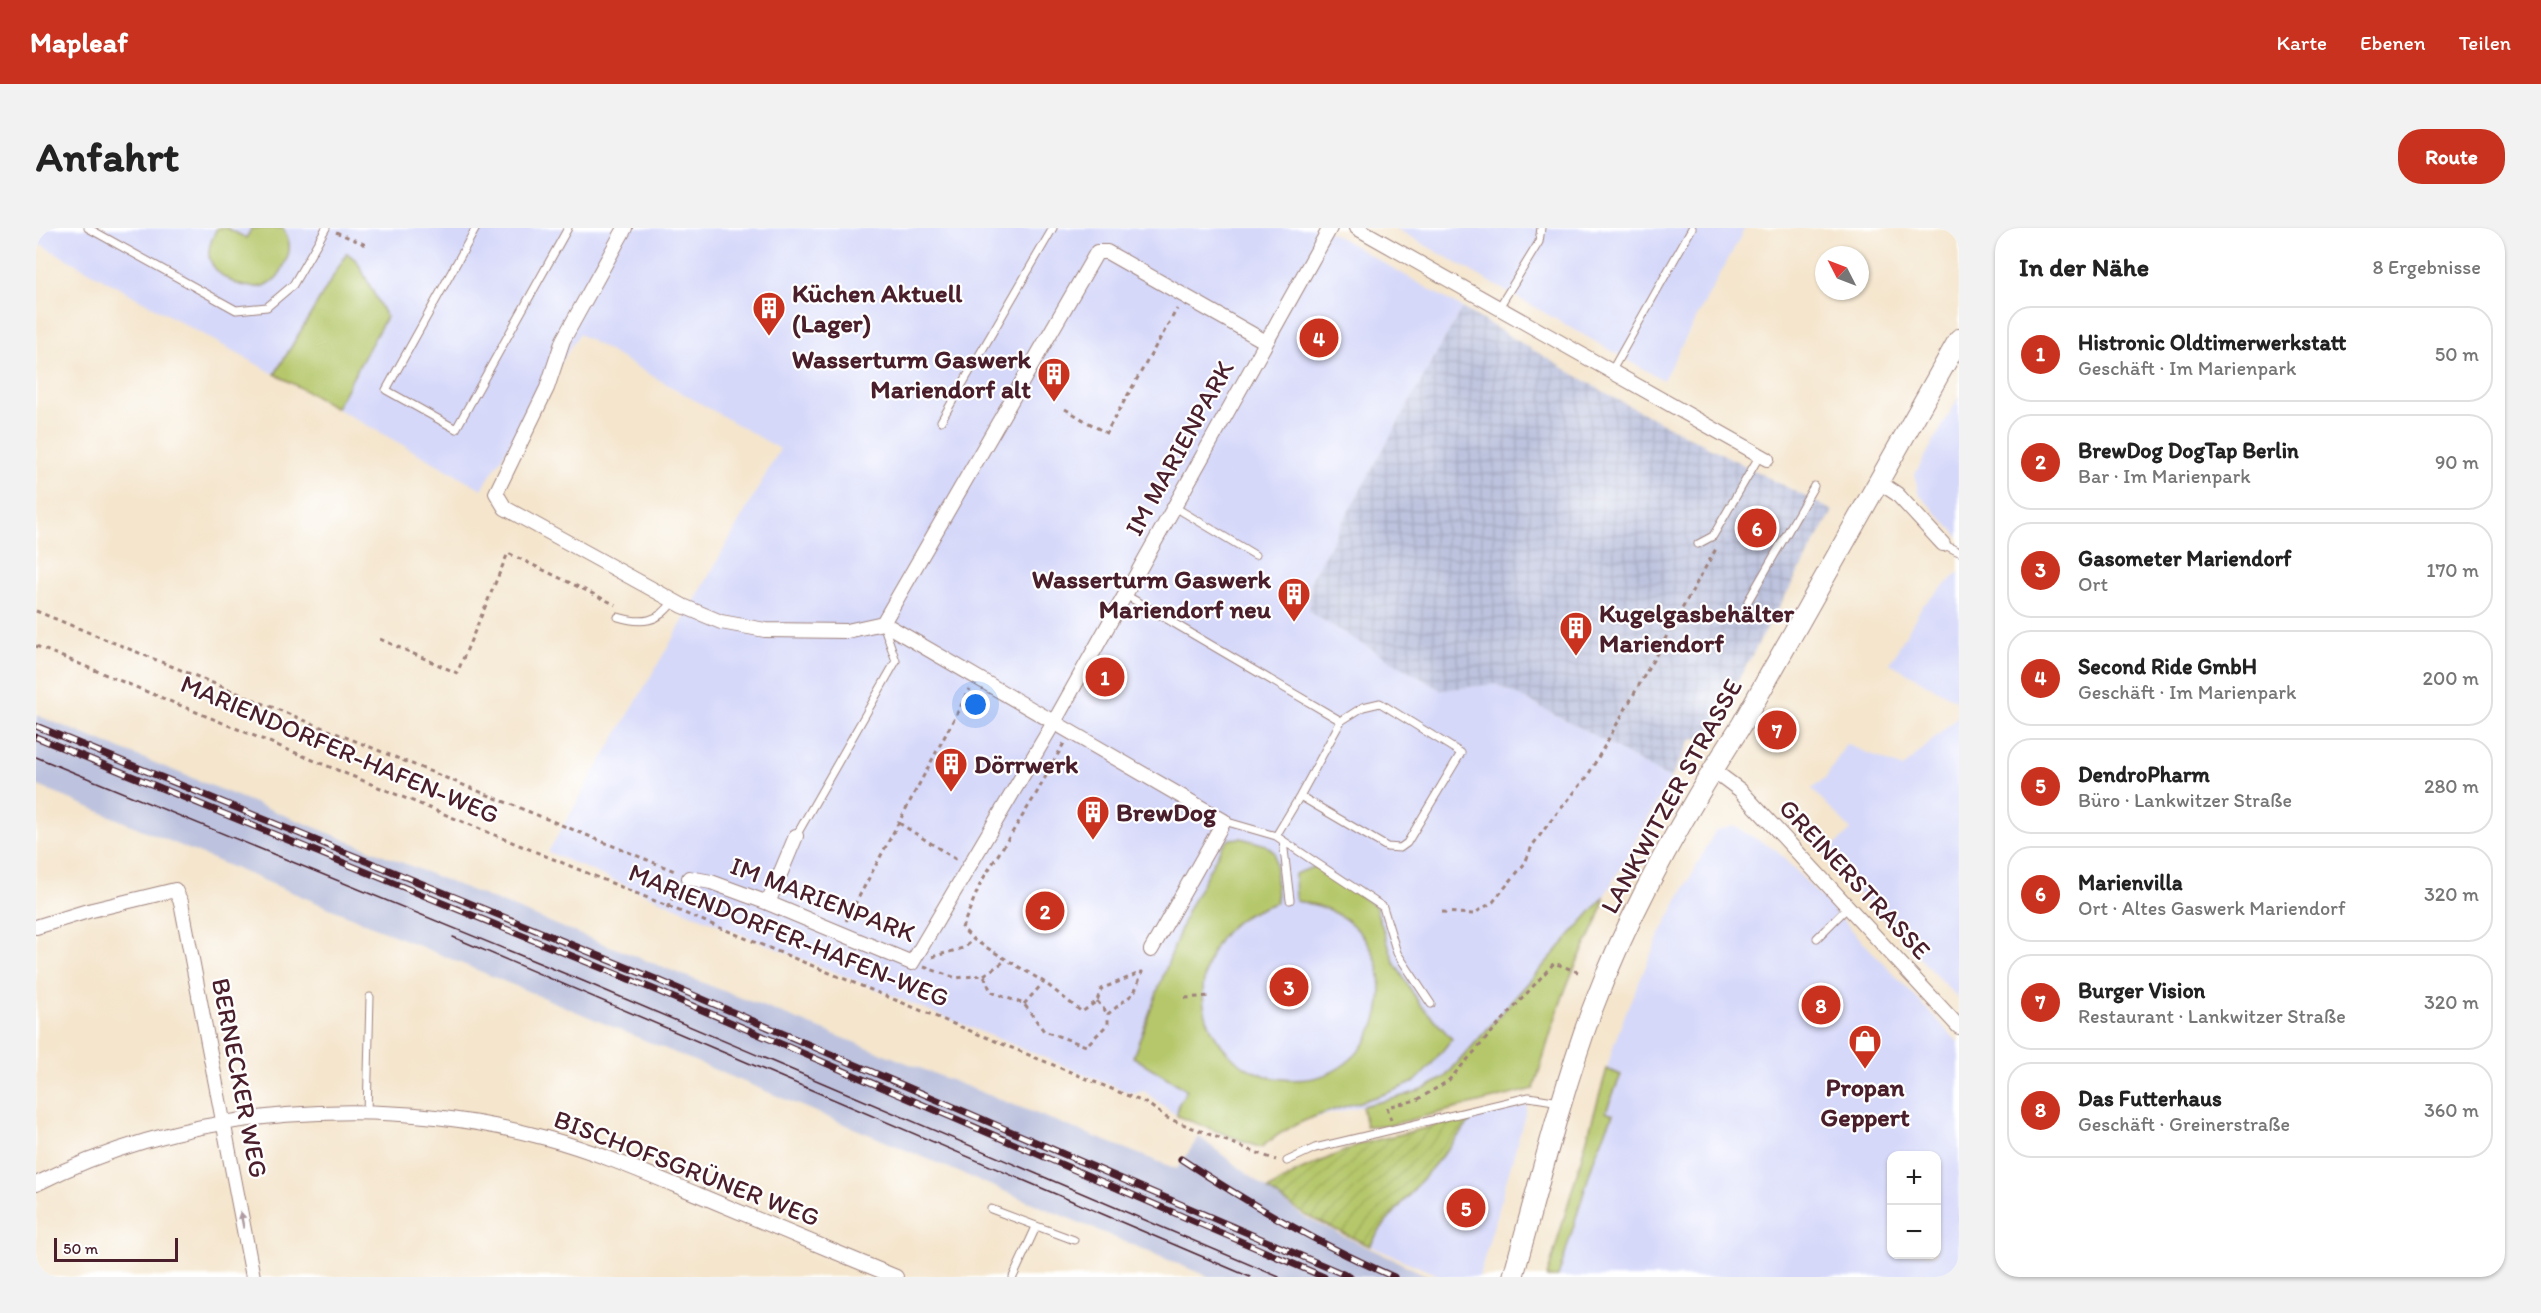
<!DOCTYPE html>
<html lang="de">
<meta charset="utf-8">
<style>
:root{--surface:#fff;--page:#f2f2f2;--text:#222;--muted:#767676;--line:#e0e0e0;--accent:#c8321e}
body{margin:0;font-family:Itim,sans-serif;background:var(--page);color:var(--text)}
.controls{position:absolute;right:18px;bottom:18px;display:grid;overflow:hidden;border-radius:12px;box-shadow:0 2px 4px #0004}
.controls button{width:54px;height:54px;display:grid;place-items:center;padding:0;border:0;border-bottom:2px solid var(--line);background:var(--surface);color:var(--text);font:30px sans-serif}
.compass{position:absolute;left:1779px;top:18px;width:54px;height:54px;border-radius:50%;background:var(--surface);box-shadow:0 2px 4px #0004;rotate:312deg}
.scale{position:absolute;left:18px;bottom:15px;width:124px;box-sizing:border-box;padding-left:6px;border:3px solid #4a1f2b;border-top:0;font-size:16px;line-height:21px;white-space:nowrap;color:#4a1f2b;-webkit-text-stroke:4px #fff;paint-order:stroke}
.you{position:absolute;left:940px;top:477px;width:21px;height:21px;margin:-15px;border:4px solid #fff;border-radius:50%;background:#1a73e8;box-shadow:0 0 0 9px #1a73e833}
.badge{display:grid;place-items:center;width:39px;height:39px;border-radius:50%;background:var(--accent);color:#fff;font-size:20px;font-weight:700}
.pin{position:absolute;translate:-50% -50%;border:3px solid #fff;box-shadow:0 2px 6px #0006}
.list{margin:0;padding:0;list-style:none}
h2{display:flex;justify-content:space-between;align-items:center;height:78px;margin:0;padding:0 24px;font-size:26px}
h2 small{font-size:20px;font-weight:400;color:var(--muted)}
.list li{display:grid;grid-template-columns:39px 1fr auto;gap:18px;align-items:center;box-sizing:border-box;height:96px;margin:0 12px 12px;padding:0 12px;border:2px solid var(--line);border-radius:24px}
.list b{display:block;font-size:22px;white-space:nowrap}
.list p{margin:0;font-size:20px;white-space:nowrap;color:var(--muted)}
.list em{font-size:20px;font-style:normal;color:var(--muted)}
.map{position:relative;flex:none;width:1923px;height:1049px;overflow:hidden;border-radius:24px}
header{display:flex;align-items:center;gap:36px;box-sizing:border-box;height:84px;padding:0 30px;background:var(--accent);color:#fff}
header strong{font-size:28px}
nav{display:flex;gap:33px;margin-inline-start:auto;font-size:21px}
.intro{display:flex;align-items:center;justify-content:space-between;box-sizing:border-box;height:144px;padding:0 36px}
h1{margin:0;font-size:42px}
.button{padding:15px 27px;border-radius:24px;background:var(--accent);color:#fff;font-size:21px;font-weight:700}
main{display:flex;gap:36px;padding:0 36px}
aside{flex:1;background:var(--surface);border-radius:24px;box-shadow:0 2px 4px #0004}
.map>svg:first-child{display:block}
.built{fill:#d5d8f9;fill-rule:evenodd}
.industrial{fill:url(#industrial-grid)}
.railway{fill:#bdc3de}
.grass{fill:#b5c76b;stroke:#80734b;stroke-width:1.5}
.garden{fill:url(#garden-furrows);stroke:#80734b;stroke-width:1.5}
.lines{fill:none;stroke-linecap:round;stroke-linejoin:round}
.lane-casing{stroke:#9f827c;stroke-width:9}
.street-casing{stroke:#9f827c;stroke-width:16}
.secondary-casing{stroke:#9f827c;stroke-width:22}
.path{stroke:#9f827c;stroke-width:3;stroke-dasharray:4.5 4.5;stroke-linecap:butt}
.lane{stroke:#fff;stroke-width:7}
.street{stroke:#fff;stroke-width:14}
.secondary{stroke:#fff;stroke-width:20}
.tram{stroke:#4a1f2b;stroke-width:1.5}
.rail-casing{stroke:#4a1f2b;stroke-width:7}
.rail{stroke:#fff;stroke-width:4.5;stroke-dasharray:14;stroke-linecap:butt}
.oneway{fill:#ae9aa0}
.labels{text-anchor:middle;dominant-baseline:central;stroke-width:4.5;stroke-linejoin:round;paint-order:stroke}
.poi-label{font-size:26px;font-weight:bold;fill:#4a1f2b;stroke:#fff;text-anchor:start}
.street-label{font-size:26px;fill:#4a1f2b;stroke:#fff}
</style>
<header>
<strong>Mapleaf</strong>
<nav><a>Karte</a><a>Ebenen</a><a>Teilen</a></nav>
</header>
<div class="intro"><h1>Anfahrt</h1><a class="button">Route</a></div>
<main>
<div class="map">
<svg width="1923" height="1049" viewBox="0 0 1923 1049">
<defs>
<pattern id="industrial-grid" width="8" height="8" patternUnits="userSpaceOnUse" patternTransform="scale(1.5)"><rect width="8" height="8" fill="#bdc3de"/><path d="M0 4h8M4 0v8" fill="none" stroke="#a4a7bf"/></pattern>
<pattern id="garden-furrows" width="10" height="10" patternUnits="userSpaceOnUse" patternTransform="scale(1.5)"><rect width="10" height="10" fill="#b5c76b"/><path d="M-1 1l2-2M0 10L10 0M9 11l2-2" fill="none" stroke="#9daa5d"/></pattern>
</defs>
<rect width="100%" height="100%" fill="#fff"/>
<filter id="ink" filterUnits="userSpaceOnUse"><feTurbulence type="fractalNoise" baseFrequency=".0167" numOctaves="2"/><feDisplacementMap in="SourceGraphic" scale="12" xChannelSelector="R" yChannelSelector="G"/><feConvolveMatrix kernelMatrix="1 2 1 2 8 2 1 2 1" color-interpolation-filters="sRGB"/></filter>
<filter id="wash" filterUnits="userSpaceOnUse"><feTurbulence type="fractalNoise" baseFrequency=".008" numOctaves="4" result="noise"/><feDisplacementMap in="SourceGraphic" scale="24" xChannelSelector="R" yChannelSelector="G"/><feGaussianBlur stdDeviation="1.35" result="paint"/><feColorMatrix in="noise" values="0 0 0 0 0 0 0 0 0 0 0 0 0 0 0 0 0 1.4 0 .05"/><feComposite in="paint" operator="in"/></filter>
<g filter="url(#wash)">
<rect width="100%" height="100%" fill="#f4e5cc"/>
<!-- built -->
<path class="built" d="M0,0h1287l139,80 -151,271 -2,33 132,78 55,-6 85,44 89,51 -66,118 -159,180 -17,11 -20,7 -110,27 -20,11 -17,15 -84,-32 -33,-25 -13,2 -434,-177 -149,-64 149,-255 83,-148 -201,-115 -97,155 -446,-247z
M1359,0h350l-82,152z
M1923,169v140l-41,-44 -3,-19z
M1923,344v130l-69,-39 32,-57z
M1923,487v285l-135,-144 27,-26 -39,-41 15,-13 19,-32 57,24z
M1697,598l43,24 183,193v234h-412l67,-233 15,-40 30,-68 56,-105zM1856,928h44v98h-44z
M1492,877l-49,172h-37l-72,-31 9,-15 96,-115z"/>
<!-- industrial -->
<path class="industrial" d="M1426,80l156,92 215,111 -127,226 -15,3 -21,39 -89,-51 -85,-44 -55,6 -132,-78 2,-33z"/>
<!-- railway -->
<path class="railway" d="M0,487l548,221 593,233 22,-32 105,80 126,60h-221l-1173,-492z"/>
<!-- grass -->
<path class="grass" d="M181,0h10l19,10 6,-10h31c7,13 9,21 2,35 -3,8 -8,17 -17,21 -20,11 -62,-9 -59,-34 1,-7 5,-16 8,-22z
M311,25l10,8 29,56 -50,91 -61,-34z
M1205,610l25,7 9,8 2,49c-14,6 -29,10 -41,20 -33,27 -44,78 -20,115 15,24 38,39 66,42 114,14 143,-161 14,-178l-1,-27 21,-8 59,40 20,58 24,39 33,36c-10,11 -28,38 -40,44 -51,24 -108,26 -151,65l-84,-32 1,-11 9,-15 -54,-33 54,-145 35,-66 8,-7z
M1568,669c-4,28 -24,55 -34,81 -15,36 -25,74 -36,111l-144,36 -24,1 -4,-20c30,-7 57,-12 83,-29z
M1571,841l14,6 -15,36 7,3 -19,45 -36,118h-11z"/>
<!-- garden -->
<path class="garden" d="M1439,888l-96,115 -9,15 -65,-31 -37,-25 29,-18 63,-28z"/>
</g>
<g filter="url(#ink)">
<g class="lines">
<!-- lane casing -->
<g class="lane-casing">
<path id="lane" d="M52,0l148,82 31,-3 26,-22 33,-57
M440,0l-90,162 70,39 112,-201
M1462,81l41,-67 2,-14
M1575,144l81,-144
M905,193l112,-193
M1137,278l82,49
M1662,316l15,-8 47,-81
M1907,316l16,8
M1088,366l217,127 22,-14 17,-4 81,50 -54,90 -7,5 -13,-1 -87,-51 41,-75
M1712,373l66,-115
M582,389c23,7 41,6 55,-16
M1188,593l52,15 24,-40
M760,608l100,-175 -13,-37
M1240,608l107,71 14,46 34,51
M1247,613l7,59
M1781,710l31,-31
M331,885l3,-116
M1251,933l28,-13 214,-51 31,5
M955,981l83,31
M977,1049l23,-50"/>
</g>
<!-- street casing -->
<g class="street-casing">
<path id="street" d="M589,0l-62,112 -16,48 -51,105 9,15 178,98 38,16 44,8 82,1 36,-8 341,198 -73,129
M1321,0l410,231
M1843,254l18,12 46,50
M847,395l214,-371h10l159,90
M1677,542l27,20 219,237
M653,650l22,4 57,21 144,60 141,-239 277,-496
M732,675l28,-67
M0,699l52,-16 87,-21 6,12 72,375
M0,956c155,-78 343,-91 510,-46 52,14 102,36 153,57 65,27 131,55 197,82"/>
</g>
<!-- secondary casing -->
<g class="secondary-casing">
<path id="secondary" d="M1477,1049c25,-89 47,-180 79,-267 38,-101 92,-196 150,-286l217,-385"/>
</g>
<!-- path -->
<path class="path" d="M300,4l30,13
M1029,181l41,24 71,-124
M0,383l641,261
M344,411l77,34 51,-120 108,52
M0,418l1112,458 19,14 109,42
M863,595l58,37
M631,680l12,-21
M1406,684l31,2 20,-12 32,-39 7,-17 17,-23 38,-46 130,-230
M810,693l124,-232
M896,729l31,-9 11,-8
M888,739l32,11 28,-3 7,17 33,12 20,27 42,15 22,-22v-10l26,-21 8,-21 -41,17 -4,12 -15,11 -38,-30 -70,-42 -12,-12 19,-46 54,-86 29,-53
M948,747l21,-14
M1149,770l26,-2
M1061,773l11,13
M988,776l20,-22
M1355,892l-4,-13 30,-7 31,-19 106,-118 24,9"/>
<!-- lane -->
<use href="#lane" class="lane"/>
<!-- street -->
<use href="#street" class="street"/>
<!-- secondary -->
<use href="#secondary" class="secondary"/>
<!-- tram -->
<path class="tram" d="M0,529l547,224 696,296
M417,709l797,340"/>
<!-- rail casing -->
<g class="rail-casing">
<path id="rail" d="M0,498l622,254 692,297
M0,509l617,252 671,288
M1145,931c67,44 139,86 213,118"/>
</g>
<!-- rail -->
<use href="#rail" class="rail"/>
</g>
<!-- one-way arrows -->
<defs><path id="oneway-solid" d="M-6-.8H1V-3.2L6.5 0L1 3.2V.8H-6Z" transform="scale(1.5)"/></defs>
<use class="oneway" href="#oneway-solid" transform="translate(206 992) rotate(-101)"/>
</g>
<!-- icons -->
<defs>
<g id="building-pin" transform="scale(1.725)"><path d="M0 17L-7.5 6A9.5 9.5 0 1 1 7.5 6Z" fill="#c8321e" stroke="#fff"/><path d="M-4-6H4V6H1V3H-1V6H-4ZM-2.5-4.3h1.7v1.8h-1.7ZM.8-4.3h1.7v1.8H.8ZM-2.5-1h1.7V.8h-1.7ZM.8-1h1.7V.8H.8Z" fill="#fff"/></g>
<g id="shop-pin" transform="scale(1.725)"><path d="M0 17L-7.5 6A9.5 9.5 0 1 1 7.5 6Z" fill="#c8321e" stroke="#fff"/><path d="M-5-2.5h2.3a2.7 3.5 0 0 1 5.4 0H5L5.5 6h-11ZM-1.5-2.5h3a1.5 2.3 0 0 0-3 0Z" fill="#fff"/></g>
</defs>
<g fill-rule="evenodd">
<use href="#building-pin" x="733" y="80"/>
<use href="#building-pin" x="1018" y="146"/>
<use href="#building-pin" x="1258" y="366"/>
<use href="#building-pin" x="1540" y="400"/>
<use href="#building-pin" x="915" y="536"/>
<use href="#building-pin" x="1057" y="584"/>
<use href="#shop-pin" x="1829" y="813"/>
</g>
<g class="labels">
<!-- poi labels -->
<g class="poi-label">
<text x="756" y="65">Küchen Aktuell<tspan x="756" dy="30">(Lager)</tspan></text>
<text x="995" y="131" text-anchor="end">Wasserturm Gaswerk<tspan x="995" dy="30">Mariendorf alt</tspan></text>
<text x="1235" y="351" text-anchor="end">Wasserturm Gaswerk<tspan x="1235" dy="30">Mariendorf neu</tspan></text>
<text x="1563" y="385">Kugelgasbehälter<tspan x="1563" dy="30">Mariendorf</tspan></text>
<text x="938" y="536">Dörrwerk</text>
<text x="1080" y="584">BrewDog</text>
<text x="1829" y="859" text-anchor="middle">Propan<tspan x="1829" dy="30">Geppert</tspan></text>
</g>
<!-- street labels -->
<g class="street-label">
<text transform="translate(1143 220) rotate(-61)">IM MARIENPARK</text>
<text transform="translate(304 521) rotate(23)">MARIENDORFER-HAFEN-WEG</text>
<text transform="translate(1635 568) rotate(-61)">LANKWITZER STRASSE</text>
<text transform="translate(1819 651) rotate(47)">GREINERSTRASSE</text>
<text transform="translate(787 671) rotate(21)">IM MARIENPARK</text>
<text transform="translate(753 707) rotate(22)">MARIENDORFER-HAFEN-WEG</text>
<text transform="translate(204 850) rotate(79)">BERNECKER WEG</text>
<text transform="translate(651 940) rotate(21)">BISCHOFSGRÜNER WEG</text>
</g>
</g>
</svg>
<div class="controls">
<button>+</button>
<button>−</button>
</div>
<svg class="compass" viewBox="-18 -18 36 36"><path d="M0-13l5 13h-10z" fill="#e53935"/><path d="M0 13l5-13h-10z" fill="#767676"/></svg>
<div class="scale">50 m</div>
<div class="you"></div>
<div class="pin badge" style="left:1069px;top:449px">1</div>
<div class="pin badge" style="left:1009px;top:683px">2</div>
<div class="pin badge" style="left:1253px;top:759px">3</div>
<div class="pin badge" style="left:1283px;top:110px">4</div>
<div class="pin badge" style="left:1430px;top:980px">5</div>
<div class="pin badge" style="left:1721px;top:300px">6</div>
<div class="pin badge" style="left:1741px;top:502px">7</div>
<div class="pin badge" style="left:1785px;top:777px">8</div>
</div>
<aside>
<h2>In der Nähe<small>8 Ergebnisse</small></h2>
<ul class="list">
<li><span class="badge">1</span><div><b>Histronic Oldtimerwerkstatt</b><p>Geschäft · Im Marienpark</p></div><em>50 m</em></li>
<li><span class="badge">2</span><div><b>BrewDog DogTap Berlin</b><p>Bar · Im Marienpark</p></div><em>90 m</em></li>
<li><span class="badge">3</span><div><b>Gasometer Mariendorf</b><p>Ort</p></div><em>170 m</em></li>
<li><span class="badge">4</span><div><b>Second Ride GmbH</b><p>Geschäft · Im Marienpark</p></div><em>200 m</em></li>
<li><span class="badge">5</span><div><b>DendroPharm</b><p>Büro · Lankwitzer Straße</p></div><em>280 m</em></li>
<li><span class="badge">6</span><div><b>Marienvilla</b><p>Ort · Altes Gaswerk Mariendorf</p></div><em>320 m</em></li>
<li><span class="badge">7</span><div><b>Burger Vision</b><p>Restaurant · Lankwitzer Straße</p></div><em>320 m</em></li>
<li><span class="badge">8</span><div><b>Das Futterhaus</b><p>Geschäft · Greinerstraße</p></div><em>360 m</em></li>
</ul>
</aside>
</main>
